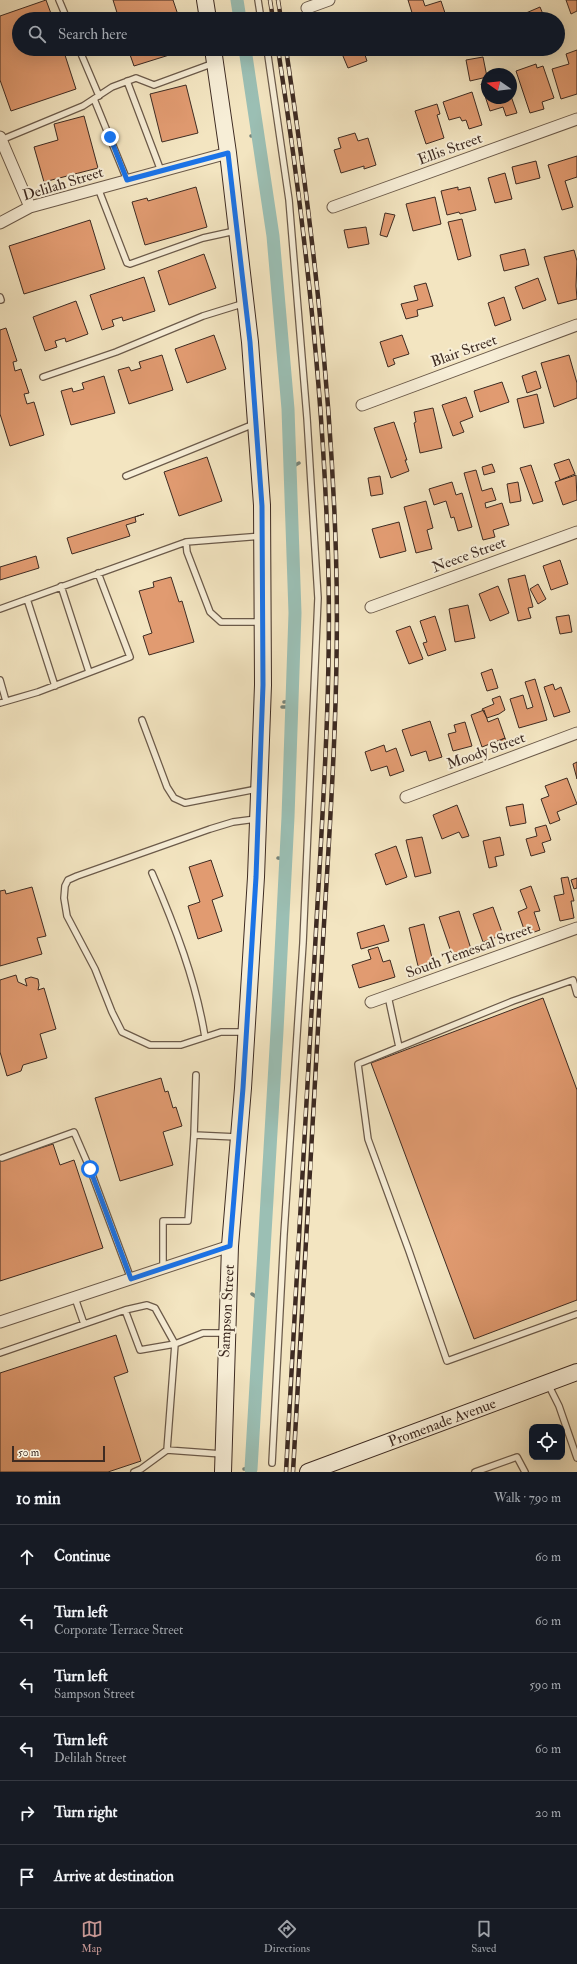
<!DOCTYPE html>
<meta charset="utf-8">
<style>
:root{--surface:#171b24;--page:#242831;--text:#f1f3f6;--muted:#9ea1a6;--line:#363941;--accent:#c59692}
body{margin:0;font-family:"IM FELL Double Pica",serif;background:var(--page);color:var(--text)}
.controls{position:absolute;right:12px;bottom:12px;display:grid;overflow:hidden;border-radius:8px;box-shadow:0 4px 16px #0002}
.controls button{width:36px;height:36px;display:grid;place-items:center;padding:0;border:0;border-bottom:1px solid var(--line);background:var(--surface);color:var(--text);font:20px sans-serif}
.compass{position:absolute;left:481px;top:68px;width:36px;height:36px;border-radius:50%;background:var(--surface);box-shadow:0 4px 16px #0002;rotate:284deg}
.scale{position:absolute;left:12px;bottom:10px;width:93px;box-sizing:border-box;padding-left:4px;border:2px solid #3e2b22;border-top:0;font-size:11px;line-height:14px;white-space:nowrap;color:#3e2b22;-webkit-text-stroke:3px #f7eed7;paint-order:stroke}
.stop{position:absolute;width:12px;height:12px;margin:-9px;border:3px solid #1a73e8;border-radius:50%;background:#fff}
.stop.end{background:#1a73e8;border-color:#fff;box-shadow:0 1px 4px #0008}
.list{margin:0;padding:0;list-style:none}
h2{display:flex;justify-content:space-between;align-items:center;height:52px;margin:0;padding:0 16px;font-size:17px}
h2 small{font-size:13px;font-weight:400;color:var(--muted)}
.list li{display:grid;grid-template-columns:26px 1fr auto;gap:12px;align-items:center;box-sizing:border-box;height:64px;padding:0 16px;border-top:1px solid var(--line)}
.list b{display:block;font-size:15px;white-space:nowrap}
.list p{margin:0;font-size:13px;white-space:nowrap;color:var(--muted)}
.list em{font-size:13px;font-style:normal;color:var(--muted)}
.icon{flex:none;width:22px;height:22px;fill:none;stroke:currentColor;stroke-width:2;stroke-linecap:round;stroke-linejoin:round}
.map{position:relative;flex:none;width:577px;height:1472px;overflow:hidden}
.search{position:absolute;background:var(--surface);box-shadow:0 4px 16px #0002;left:12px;right:12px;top:12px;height:44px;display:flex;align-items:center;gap:10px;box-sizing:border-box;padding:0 14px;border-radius:22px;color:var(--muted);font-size:15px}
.sheet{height:436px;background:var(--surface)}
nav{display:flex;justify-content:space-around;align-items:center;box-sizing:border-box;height:56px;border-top:1px solid var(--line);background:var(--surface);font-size:11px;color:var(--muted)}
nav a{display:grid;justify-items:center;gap:2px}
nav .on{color:var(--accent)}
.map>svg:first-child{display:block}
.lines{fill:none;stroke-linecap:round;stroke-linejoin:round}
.stream{stroke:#76847a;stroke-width:3.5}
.canal{stroke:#9bbfb4;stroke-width:13}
.building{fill:#e19b71;stroke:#3e2b22}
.lane-casing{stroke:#6b5a4a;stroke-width:8}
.street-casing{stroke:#6b5a4a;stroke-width:13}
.secondary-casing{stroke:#3e2b22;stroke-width:18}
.lane{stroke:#f7eed7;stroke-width:5.5}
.street{stroke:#f7eed7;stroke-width:11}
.secondary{stroke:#f7eed7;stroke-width:16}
.rail-casing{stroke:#3e2b22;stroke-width:4.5}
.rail{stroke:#f7eed7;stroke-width:3;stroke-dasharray:9;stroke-linecap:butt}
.route{stroke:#1a73e8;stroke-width:5}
.labels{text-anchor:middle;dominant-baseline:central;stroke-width:4;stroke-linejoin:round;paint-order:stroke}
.street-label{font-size:15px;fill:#3e2b22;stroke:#f7eed7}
</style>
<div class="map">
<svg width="577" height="1472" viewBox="0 0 577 1472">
<rect width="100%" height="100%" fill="#f3e5c1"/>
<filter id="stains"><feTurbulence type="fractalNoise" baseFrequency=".005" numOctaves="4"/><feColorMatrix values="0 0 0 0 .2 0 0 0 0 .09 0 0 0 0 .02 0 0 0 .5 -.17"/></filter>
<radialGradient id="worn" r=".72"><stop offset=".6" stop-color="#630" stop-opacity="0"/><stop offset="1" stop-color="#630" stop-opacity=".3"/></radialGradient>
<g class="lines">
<!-- stream -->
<path class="stream" d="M251,136l6,-1
M290,468l9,-5
M284,702l8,-1
M282,707h10
M278,858l7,1
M252,1294l9,6
M244,1469l7,-1"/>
<!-- canal -->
<path class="canal" d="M237,0l3,19
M245,49l28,187 15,173 7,204 -7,204 -11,214 -26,438"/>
</g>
<!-- building -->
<path class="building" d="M46,0l7,19h-34v30h44l13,40 -65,22 -11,-31v-64z
M113,0h60l6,18 -60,1z
M408,0h15l2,6 16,-5 6,18h-33z
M566,0h11v11l-6,3z
M540,7l5,12h-16l-3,-6z
M128,49h54v2l-48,15z
M340,49h23l4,12 -19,7z
M577,50v44l-16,5 -9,-30 17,-5 -3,-10z
M483,57l4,20 -17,4 -4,-21z
M536,64l1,4 6,-2 11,32 -12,4 2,7 -14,4 -14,-42z
M487,82v16h24v-2l6,17 -11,3 -3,-9 -13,4 -9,-27z
M186,85l12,48 -36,9 -12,-48z
M472,92l10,33 -13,4 -3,-9 -4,1 -2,-4 -11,3 -6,-18z
M437,104l3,10 -3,1 7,23 -18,6 -11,-33z
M84,116l14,52 -54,14 -10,-35 24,-7 -4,-16z
M355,133l3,8 10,-3 8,27 -12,4v-3l-23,7 -7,-23 7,-2 -3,-10z
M577,156v21l-12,4 8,26 -11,3 -14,-45z
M536,161l4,17 -24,6 -4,-17z
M505,173l7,26 -17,4 -7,-25z
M196,187l11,40 -62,18 -13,-43 15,-4 1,3z
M458,187v3l12,-3 6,23 -16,4 -1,-2 -12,3 -6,-24z
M435,197l6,27 -28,7 -7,-27z
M385,213l10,2 -8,22 -7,-2z
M462,219l9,37 -13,4 -10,-38z
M90,220l15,49 -81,25 -15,-48z
M366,227l3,17 -21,4 -4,-18z
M525,249l4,16 -25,6 -4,-16z
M574,250l3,11 -1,25 1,13 -19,5 -14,-47z
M204,254l12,34 -47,17 -11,-34z
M144,277l11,34 -32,10 -1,-4 -10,3 2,6 -12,4 -12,-35z
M538,278l8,22 -23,9 -8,-22z
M426,283l7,23 -16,4 1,6 -12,3 -5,-15 17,-4 -4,-14z
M504,297l7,23 -16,6 -7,-23z
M76,301l12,33 -22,8 -1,-4 -10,3 2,6 -12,4 -12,-34z
M6,328l11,33 -4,1 2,9 6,-2 8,24 -5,1 3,10 7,-2 10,33 -34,11 -10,-32v-84z
M214,335l12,34 -39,14 -12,-34z
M402,335l7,19 -16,5 2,5 -7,3 -8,-25z
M162,355l11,35 -44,14 -11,-34 11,-3 2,4 10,-3 -2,-6z
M569,355l8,28v15l-23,9 -13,-44z
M536,371l5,17 -14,5 -5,-17z
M104,376l11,37 -44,12 -10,-34 11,-3 1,4 11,-3 -2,-6z
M502,382l7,20 -29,10 -6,-21z
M537,394l7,29 -20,5 -7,-29z
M466,397l7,20 -13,5 4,10 -11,4 -11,-31z
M433,408l9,40 -22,5 -6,-30 2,-1 -2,-10z
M394,422l13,38h-2l4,11 -18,7 -17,-50z
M207,457l15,44 -43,15 -15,-44z
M569,459l6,15 -15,6 -6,-16z
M492,464l3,8 -11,3 -2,-8z
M531,465l12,36 -10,3 -13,-36z
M476,470l6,21 10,-3 4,12 -11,3 1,5 16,-5 7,22 -16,5 2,7 -12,3 -19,-67z
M576,475l1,25 -14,5 -8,-23z
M380,476l3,18 -12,2 -3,-18z
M452,482l4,13 6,-2 10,34 -14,4 -4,-14 -3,1 -5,-17 -12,4 -5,-16z
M518,482l3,19 -11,2 -3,-19z
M426,501l7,27 -6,2 5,19 -16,4 -12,-46z
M144,514l-9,3 1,5 -10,3 4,11 -58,18 -5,-16z
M399,522l7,29 -26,7 -8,-29z
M36,556l3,12 -39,12v-13z
M560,560l8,24 -17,6 -8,-24z
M525,575l8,32 -5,1 3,10 -13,3 -10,-42z
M171,577l8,25 3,-1 12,41 -45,13 -6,-19 9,-3 -13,-42 15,-4 -1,-5z
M538,584l8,15 -8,5 -8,-15z
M498,586l11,27 -19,8 -11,-27z
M468,605l7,33 -20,4 -6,-33z
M569,615l3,17 -12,2 -4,-17z
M435,616l11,34 -18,6 -5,-13 4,-1 -7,-21z
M410,626l13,33 -14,5 -13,-33z
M492,669l6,19 -11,3 -6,-18z
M535,679l12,41 -28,8 -9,-29 13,-4 4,14 6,-2 -8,-25z
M553,684l2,6 6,-3 9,25 -16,5 -10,-30z
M500,696l5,14 -6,4 -12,4 -5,-9 12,-5 -2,-5z
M484,710l4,12 10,-4 7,20 -23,9 -11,-32z
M430,721l12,36 -13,4 -3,-10 -15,5 -9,-26z
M465,722l7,24 -19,5 -5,-17 8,-2 -2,-7z
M505,738l4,10 -7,3 -3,-10z
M384,745l2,7 10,-4 8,23 -14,5 -3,-10 -16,5 -6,-19z
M577,762v17l-4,-15z
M567,778l10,26 -20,8 3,8 -10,4 -9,-25 8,-3 -4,-10z
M523,804l3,19 -16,3 -4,-19z
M457,805l12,31 -7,2 -3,-6 -17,7 -9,-24z
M546,825l5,15 -9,3 3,9 -14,4 -5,-17 11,-3 -2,-8z
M422,837l9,36 -16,4 -9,-37z
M500,837l4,18 -9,2 2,9 -8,2 -6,-27z
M396,846l11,31 -21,8 -11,-31z
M211,860l12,36 -11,4 10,31 -24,8 -10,-33 12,-4 -11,-35z
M568,877l6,24h-3l3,17 -14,3 -6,-25 10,-2 -3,-16z
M577,878v10l-3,1 -3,-9z
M531,886l9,25 -6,1 6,18 -14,5 -8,-23 9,-4 -7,-18z
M32,887l14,49 -9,2 5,16 -42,12v-75l5,-1 1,4z
M493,907l10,28 -20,7 -10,-28z
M459,911l12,38 -19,6 -13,-38z
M424,924l9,38 -15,4 -9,-38z
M384,925l5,16 -28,8 -4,-16z
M378,947l5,15 7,-2 5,17 -36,11 -7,-23 19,-6 -3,-9z
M16,975l2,7 9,4 -2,-7 6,-2 7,2 1,6 -1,5 6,-2 12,41 -16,5 7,24 -24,7 -2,6 -14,5 -7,-24v-72z
M543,998l34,92v210l-103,39 -103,-276z
M161,1078l4,14 3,-1 5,17 3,-1 6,19 -19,6 10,33 -53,16 -25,-83z
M53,1144l7,21 14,-5 29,88 -103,33v-120z
M116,1335l12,37 -14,5 27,84 -33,11h-108v-99z"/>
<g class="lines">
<!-- lane casing -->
<g class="lane-casing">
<path id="lane" d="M59,0l8,19
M258,0l3,19
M79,49l20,47
M267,49l22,151 18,218 11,180 -15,345 -19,291 -12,229
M127,81l34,90
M94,99l33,81
M1,140l82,-34 29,-19 24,-9 18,7 60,-22
M98,188l29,75 3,1 73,-26 32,-7
M0,297l1,3
M43,377l73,-25 87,-36 42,-13
M126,476l128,-52
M186,542l1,10 23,60 11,10h40
M61,586l28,86
M27,599l28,87
M0,609l186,-67 76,-6
M0,680l6,21
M0,703l38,-11 92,-35 -32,-84
M142,720l25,67 7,11 11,5 72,-14
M152,873c23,53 44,108 53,164
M577,994l-4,-14 -60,21 -155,63 10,75 41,112 38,110 130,-47
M388,996l11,51
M244,1032h-23l-40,13h-31l-28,-13 -10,-20 -17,-43 -28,-53 -3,-18 1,-12 3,-6 9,-4 133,-47 23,-7 23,-3
M194,1135l2,-60
M2,1158l72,-26 16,37 41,110
M163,1268v-47h25l6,-86 43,2
M75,1298l9,26
M125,1310l15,40 35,-6 28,-11h23
M0,1353l125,-43 22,-5 8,3 20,36 -8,106
M548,1384l11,22 18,52
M134,1472l7,-3 26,-19 55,4
M475,1472l42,-15 8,15"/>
</g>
<!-- street casing -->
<g class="street-casing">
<path id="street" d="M307,8l22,-8
M0,137l30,70
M333,207l244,-88
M0,223l30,-16 198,-54
M362,405l215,-80
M371,607l206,-75
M406,797l171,-64
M371,1002l206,-74
M0,1322l230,-76"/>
</g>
<!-- secondary casing -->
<g class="secondary-casing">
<g id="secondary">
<path d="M205,0l3,19"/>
<path d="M213,49l15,104 22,189 12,163 1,180 -7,192 -13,211 -13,158 -7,226"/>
<path id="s1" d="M308,1472l269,-100"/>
</g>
</g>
<!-- lane -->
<use href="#lane" class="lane"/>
<!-- street -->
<use href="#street" class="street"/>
<!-- secondary -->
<use href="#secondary" class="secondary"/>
<!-- rail casing -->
<g class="rail-casing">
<path id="rail" d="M270,0l3,19
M278,0l3,19
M278,49c26,168 45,336 50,506 4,131 -6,263 -13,394 -10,175 -20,349 -29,523
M286,49c25,168 45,336 50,506 4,134 -6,268 -14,402 -9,171 -19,343 -29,515"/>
</g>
<!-- rail -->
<use href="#rail" class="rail"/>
</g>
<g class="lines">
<!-- route -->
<path class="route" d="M90,1169l41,110 99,-33 13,-158 13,-211 7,-192 -1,-179 -12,-164 -22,-189 -101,27 -17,-43"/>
</g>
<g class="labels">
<!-- street labels -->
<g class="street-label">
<text transform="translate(450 149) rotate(-20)">Ellis Street</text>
<text transform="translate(63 184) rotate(-17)">Delilah Street</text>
<text transform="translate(464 351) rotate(-20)">Blair Street</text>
<text transform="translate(469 555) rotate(-20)">Neece Street</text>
<text transform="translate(486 751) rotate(-20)">Moody Street</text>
<text transform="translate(469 951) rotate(-20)">South Temescal Street</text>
<text transform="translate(227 1311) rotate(-87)">Sampson Street</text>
<text stroke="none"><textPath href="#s1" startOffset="143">Promenade Avenue</textPath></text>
</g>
</g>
<rect width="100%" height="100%" filter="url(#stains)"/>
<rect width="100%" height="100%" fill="url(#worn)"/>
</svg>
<div class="controls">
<button><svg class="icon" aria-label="locate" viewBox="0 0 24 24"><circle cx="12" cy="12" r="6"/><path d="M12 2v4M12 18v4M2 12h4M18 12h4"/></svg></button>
</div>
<svg class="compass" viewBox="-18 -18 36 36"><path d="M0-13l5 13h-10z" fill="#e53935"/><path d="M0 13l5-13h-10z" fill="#9ea1a6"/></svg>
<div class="scale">50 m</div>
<div class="stop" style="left:90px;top:1169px"></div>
<div class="stop end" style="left:110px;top:137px"></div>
<div class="search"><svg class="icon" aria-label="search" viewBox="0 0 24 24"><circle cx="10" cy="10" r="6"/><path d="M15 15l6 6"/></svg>Search here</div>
</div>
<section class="sheet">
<h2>10 min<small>Walk · 790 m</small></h2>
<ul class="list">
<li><svg class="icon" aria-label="ahead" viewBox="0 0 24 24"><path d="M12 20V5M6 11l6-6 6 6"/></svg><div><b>Continue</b></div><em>60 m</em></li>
<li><svg class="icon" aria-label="left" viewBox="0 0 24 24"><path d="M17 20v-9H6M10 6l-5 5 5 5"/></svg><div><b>Turn left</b><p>Corporate Terrace Street</p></div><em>60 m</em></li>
<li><svg class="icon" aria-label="left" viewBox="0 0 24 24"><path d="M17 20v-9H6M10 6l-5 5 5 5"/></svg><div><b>Turn left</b><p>Sampson Street</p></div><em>590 m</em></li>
<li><svg class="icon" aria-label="left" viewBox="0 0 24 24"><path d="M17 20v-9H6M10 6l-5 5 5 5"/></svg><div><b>Turn left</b><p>Delilah Street</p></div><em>60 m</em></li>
<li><svg class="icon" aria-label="right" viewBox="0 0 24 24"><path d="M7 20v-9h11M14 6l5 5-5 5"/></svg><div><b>Turn right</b></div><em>20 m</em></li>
<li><svg class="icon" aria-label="arrive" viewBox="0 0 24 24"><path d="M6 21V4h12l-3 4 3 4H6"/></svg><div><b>Arrive at destination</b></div></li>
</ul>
</section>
<nav>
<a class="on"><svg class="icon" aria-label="map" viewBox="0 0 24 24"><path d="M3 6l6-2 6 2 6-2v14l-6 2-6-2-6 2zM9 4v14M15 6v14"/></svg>Map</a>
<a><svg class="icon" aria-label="directions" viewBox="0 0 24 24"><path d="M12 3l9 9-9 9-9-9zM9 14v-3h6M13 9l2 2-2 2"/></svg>Directions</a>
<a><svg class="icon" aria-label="saved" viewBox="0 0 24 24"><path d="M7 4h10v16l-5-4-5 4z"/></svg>Saved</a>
</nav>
